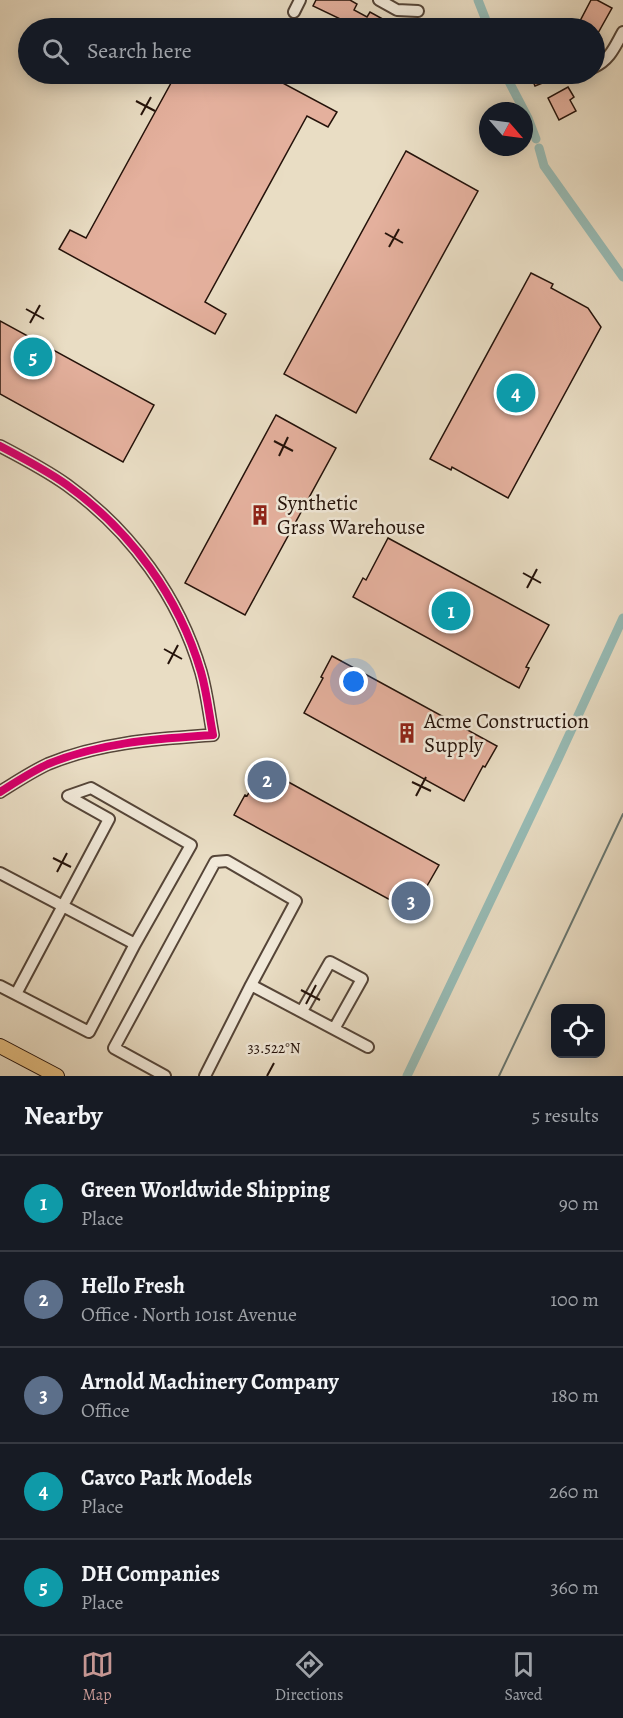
<!DOCTYPE html>
<meta charset="utf-8">
<style>
:root{--surface:#171b24;--page:#242831;--text:#f1f3f6;--muted:#9ea1a6;--line:#363941;--accent:#c59692}
body{margin:0;font-family:Alegreya,serif;background:var(--page);color:var(--text)}
.controls{position:absolute;right:18px;bottom:18px;display:grid;overflow:hidden;border-radius:12px;box-shadow:0 3px 15px #0003}
.controls button{width:54px;height:54px;display:grid;place-items:center;padding:0;border:0;border-bottom:2px solid var(--line);background:var(--surface);color:var(--text);font:30px sans-serif}
.compass{position:absolute;left:479px;top:102px;width:54px;height:54px;border-radius:50%;background:var(--surface);box-shadow:0 3px 15px #0003;rotate:118deg}
.you{position:absolute;left:354px;top:682px;width:21px;height:21px;margin:-15px;border:4px solid #fff;border-radius:50%;background:#1a73e8;box-shadow:0 0 0 9px #1a73e833}
.badge{display:grid;place-items:center;width:39px;height:39px;border-radius:50%;background:var(--accent);color:#fff;font-size:20px;font-weight:700}
.pin{position:absolute;translate:-50% -50%;border:3px solid #fff;box-shadow:0 2px 6px #0006}
.list{margin:0;padding:0;list-style:none}
h2{display:flex;justify-content:space-between;align-items:center;height:78px;margin:0;padding:0 24px;font-size:26px}
h2 small{font-size:20px;font-weight:400;color:var(--muted)}
.list li{display:grid;grid-template-columns:39px 1fr auto;gap:18px;align-items:center;box-sizing:border-box;height:96px;padding:0 24px;border-top:2px solid var(--line)}
.list b{display:block;font-size:22px;white-space:nowrap}
.list p{margin:0;font-size:20px;white-space:nowrap;color:var(--muted)}
.list em{font-size:20px;font-style:normal;color:var(--muted)}
.icon{flex:none;width:33px;height:33px;fill:none;stroke:currentColor;stroke-width:2;stroke-linecap:round;stroke-linejoin:round}
.map{position:relative;flex:none;width:623px;height:1076px;overflow:hidden}
.search{position:absolute;background:var(--surface);box-shadow:0 3px 15px #0003;left:18px;right:18px;top:18px;height:66px;display:flex;align-items:center;gap:15px;box-sizing:border-box;padding:0 21px;border-radius:33px;color:var(--muted);font-size:22px}
.sheet{height:558px;background:var(--surface)}
nav{display:flex;justify-content:space-around;align-items:center;box-sizing:border-box;height:84px;border-top:2px solid var(--line);background:var(--surface);font-size:16px;color:var(--muted)}
nav a{display:grid;justify-items:center;gap:3px}
nav .on{color:var(--accent)}
.map>svg:first-child{display:block}
.lines{fill:none;stroke-linecap:round;stroke-linejoin:round}
.stream{stroke:#697771;stroke-width:2}
.canal{stroke:#97bbb5;stroke-width:9}
.building{fill:#e4b09d;stroke:#24120a;stroke-width:1.5}
.minor-casing{stroke:#554538;stroke-width:14}
.major-casing{stroke:#24120a;stroke-width:16}
.minor{stroke:#f1e9d9;stroke-width:10}
.major{stroke:#e4be82;stroke-width:14}
.cycleway-casing{stroke:#f1e9d9;stroke-width:11}
.cycleway{stroke:#d6006c;stroke-width:8}
.ticks{fill:none;stroke:#24120a;stroke-width:2}
.labels{text-anchor:middle;dominant-baseline:central;stroke-width:5;stroke-linejoin:round;paint-order:stroke}
.poi-label{font-size:21px;fill:#24120a;stroke:#f1e9d9;text-anchor:start}
.ticks-label{font-size:15px;text-anchor:middle;fill:#24120a;stroke:#f1e9d9;stroke-width:5;stroke-linejoin:round;paint-order:stroke}
</style>
<div class="map">
<svg width="623" height="1076" viewBox="0 0 623 1076">
<rect width="100%" height="100%" fill="#e9ddc4"/>
<filter id="stains"><feTurbulence type="fractalNoise" baseFrequency=".00333" numOctaves="4"/><feColorMatrix values="0 0 0 0 .2 0 0 0 0 .09 0 0 0 0 .02 0 0 0 .5 -.17"/></filter>
<radialGradient id="worn" r=".72"><stop offset=".6" stop-color="#630" stop-opacity="0"/><stop offset="1" stop-color="#630" stop-opacity=".3"/></radialGradient>
<g class="lines">
<!-- stream -->
<path class="stream" d="M499,1076l124,-262"/>
<!-- canal -->
<path class="canal" d="M478,0l11,28
M505,74l23,44 8,21
M539,148l5,18 79,111
M407,1076l151,-317 65,-141"/>
</g>
<!-- building -->
<path class="building" d="M316,0h34l7,4 -3,6 13,7 3,-5 29,16h-40l-46,-22z
M591,0h6l15,8 -14,25 -4,-2v-3h-4l-11,-5z
M176,74h90l71,38 -9,15 -21,-11 -102,186 21,12 -11,20 -156,-85 11,-19 16,8z
M530,74h35l-30,12z
M568,87l6,10 -4,3 6,11 -17,9 -11,-22z
M406,151l72,40 -122,222 -72,-39z
M531,273l22,11 -2,4 37,20 13,19 -93,171 -56,-31 -1,3 -21,-11z
M0,321l154,84 -31,57 -123,-68z
M276,415l60,33 -91,167 -60,-32z
M388,538l161,87 -23,42 3,1 -10,20 -166,-91 10,-19 3,2z
M332,656l165,90 -12,21 -2,-1 -19,35 -160,-88 19,-35 -2,-1z
M263,768l176,97 -16,28 3,2 -10,19 -182,-99 11,-20 2,1z"/>
<g class="lines">
<!-- minor casing -->
<g class="minor-casing">
<path id="minor" d="M379,0l18,10 21,1
M294,12l6,-12
M594,67c16,-7 21,-21 29,-35
M0,446c23,12 46,24 67,39 64,46 112,112 134,187 6,21 8,42 12,63 -56,4 -112,7 -165,29 -17,8 -32,18 -48,28
M0,873l135,71 -46,88 -89,-46
M251,985l117,62
M16,994l93,-175 -41,-23 23,-8 100,57 -56,99
M302,1011l28,-49 32,17 -28,50
M165,1076l-51,-28 101,-186 12,-1 69,40 -45,84 -46,91"/>
</g>
<!-- major casing -->
<g class="major-casing">
<path id="major" d="M0,1046l57,30"/>
</g>
<!-- minor -->
<use href="#minor" class="minor"/>
<!-- major -->
<use href="#major" class="major"/>
<!-- cycleway casing -->
<g class="cycleway-casing">
<path id="cycleway" d="M0,446c23,12 46,24 67,39 64,46 112,112 134,187 6,21 8,42 12,63 -56,4 -112,7 -165,29 -17,8 -32,18 -48,28"/>
</g>
<!-- cycleway -->
<use href="#cycleway" class="cycleway"/>
</g>
<!-- ticks -->
<path class="ticks" d="M136,101l19,10M141,115l10,-18M385,233l18,10M389,247l10,-18M26,309l18,10M30,323l10,-18M274,441l19,10M279,456l9,-19M523,573l18,10M527,588l10,-19M164,649l18,10M168,664l10,-19M412,782l19,9M416,796l10,-19M53,858l18,9M57,872l10,-19M301,990l19,10M306,1004l10,-19M267,1076l7,-13"/>
<!-- icons -->
<defs>
<g id="building-bare" transform="scale(1.62)"><path d="M-4-6H4V6H1V3H-1V6H-4ZM-2.5-4.3h1.7v1.8h-1.7ZM.8-4.3h1.7v1.8H.8ZM-2.5-1h1.7V.8h-1.7ZM.8-1h1.7V.8H.8Z" fill="#8f2418" stroke="#f1e9d9" stroke-width="2.5" paint-order="stroke"/></g>
</defs>
<g fill-rule="evenodd">
<use href="#building-bare" x="260" y="515"/>
<use href="#building-bare" x="407" y="733"/>
</g>
<g class="labels">
<!-- poi labels -->
<g class="poi-label">
<text x="277" y="503">Synthetic<tspan x="277" dy="24">Grass Warehouse</tspan></text>
<text x="424" y="721">Acme Construction<tspan x="424" dy="24">Supply</tspan></text>
</g>
</g>
<g class="ticks-label">
<text x="274" y="1053">33.522°N</text>
</g>
<rect width="100%" height="100%" filter="url(#stains)"/>
<rect width="100%" height="100%" fill="url(#worn)"/>
</svg>
<div class="controls">
<button><svg class="icon" aria-label="locate" viewBox="0 0 24 24"><circle cx="12" cy="12" r="6"/><path d="M12 2v4M12 18v4M2 12h4M18 12h4"/></svg></button>
</div>
<svg class="compass" viewBox="-18 -18 36 36"><path d="M0-13l5 13h-10z" fill="#e53935"/><path d="M0 13l5-13h-10z" fill="#9ea1a6"/></svg>
<div class="you"></div>
<div class="pin badge" style="left:451px;top:611px;background:#0f9aa8">1</div>
<div class="pin badge" style="left:267px;top:780px;background:#5c6f8a">2</div>
<div class="pin badge" style="left:411px;top:901px;background:#5c6f8a">3</div>
<div class="pin badge" style="left:516px;top:393px;background:#0f9aa8">4</div>
<div class="pin badge" style="left:33px;top:357px;background:#0f9aa8">5</div>
<div class="search"><svg class="icon" aria-label="search" viewBox="0 0 24 24"><circle cx="10" cy="10" r="6"/><path d="M15 15l6 6"/></svg>Search here</div>
</div>
<section class="sheet">
<h2>Nearby<small>5 results</small></h2>
<ul class="list">
<li><span class="badge" style="background:#0f9aa8">1</span><div><b>Green Worldwide Shipping</b><p>Place</p></div><em>90 m</em></li>
<li><span class="badge" style="background:#5c6f8a">2</span><div><b>Hello Fresh</b><p>Office · North 101st Avenue</p></div><em>100 m</em></li>
<li><span class="badge" style="background:#5c6f8a">3</span><div><b>Arnold Machinery Company</b><p>Office</p></div><em>180 m</em></li>
<li><span class="badge" style="background:#0f9aa8">4</span><div><b>Cavco Park Models</b><p>Place</p></div><em>260 m</em></li>
<li><span class="badge" style="background:#0f9aa8">5</span><div><b>DH Companies</b><p>Place</p></div><em>360 m</em></li>
</ul>
</section>
<nav>
<a class="on"><svg class="icon" aria-label="map" viewBox="0 0 24 24"><path d="M3 6l6-2 6 2 6-2v14l-6 2-6-2-6 2zM9 4v14M15 6v14"/></svg>Map</a>
<a><svg class="icon" aria-label="directions" viewBox="0 0 24 24"><path d="M12 3l9 9-9 9-9-9zM9 14v-3h6M13 9l2 2-2 2"/></svg>Directions</a>
<a><svg class="icon" aria-label="saved" viewBox="0 0 24 24"><path d="M7 4h10v16l-5-4-5 4z"/></svg>Saved</a>
</nav>
